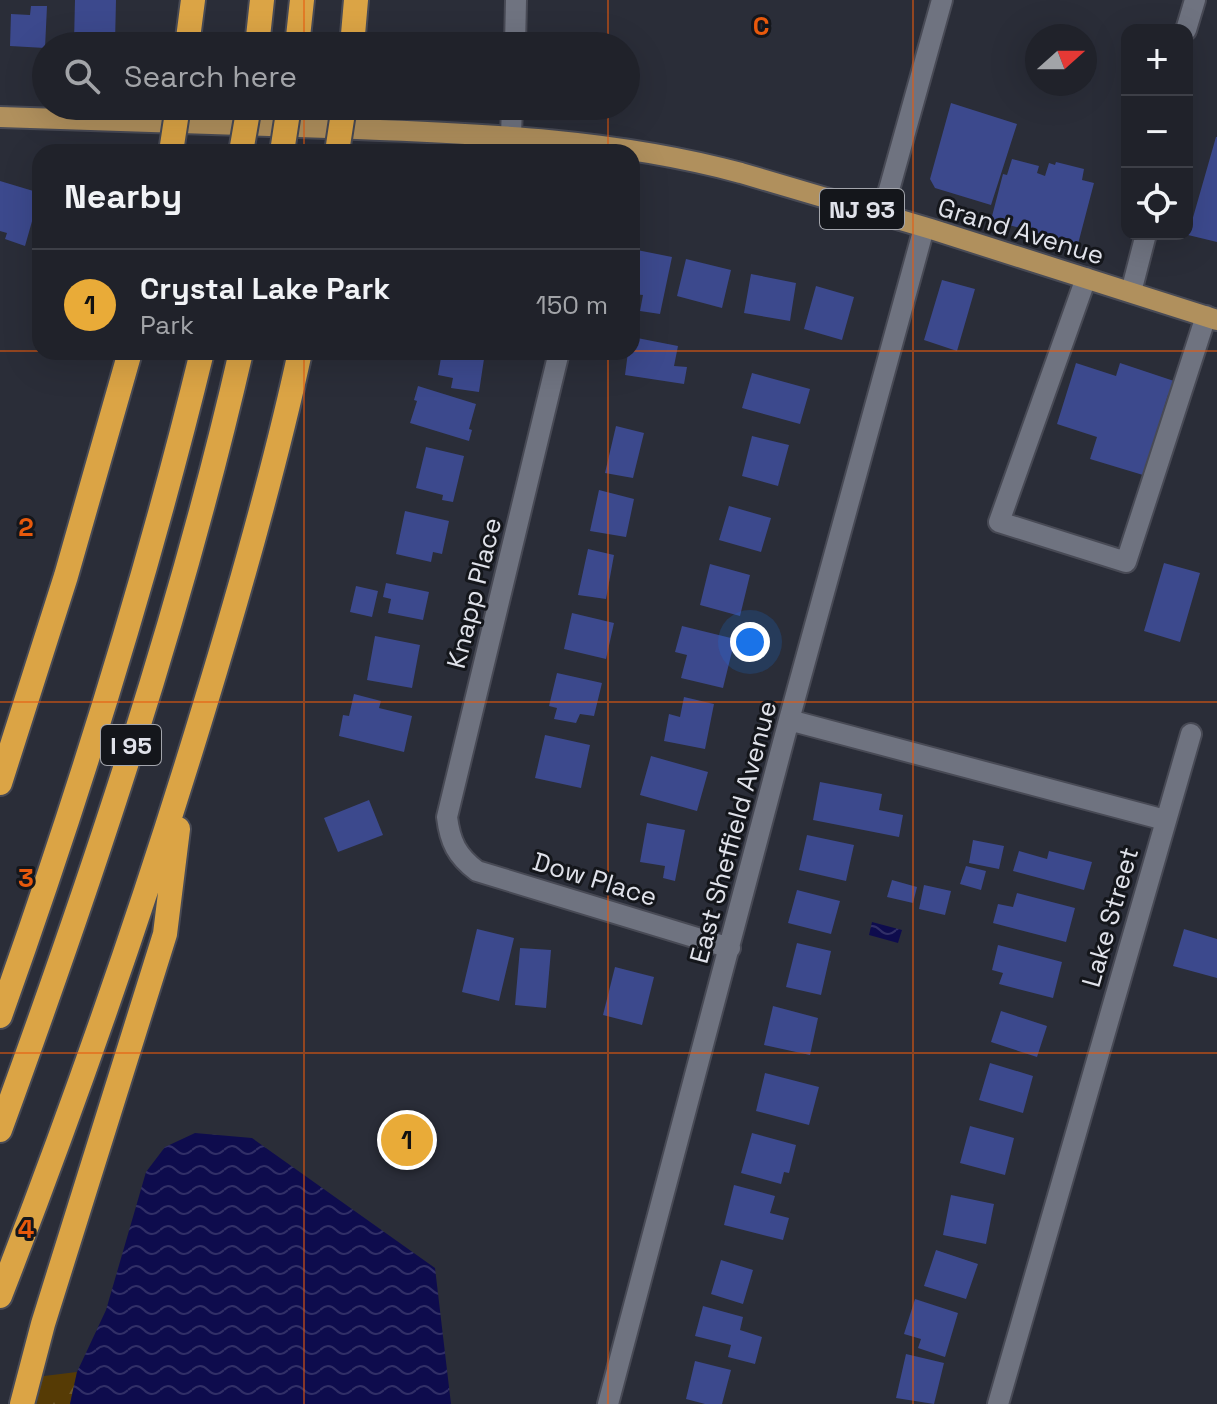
<!DOCTYPE html>
<meta charset="utf-8">
<style>
:root{--surface:#20222a;--page:#2d2f36;--text:#f1f3f6;--muted:#a2a4a8;--line:#3d3f47;--accent:#e9ab38}
body{margin:0;font-family:"Space Grotesk",sans-serif;background:var(--page);color:var(--text)}
.controls{position:absolute;right:24px;top:24px;display:grid;overflow:hidden;border-radius:16px;box-shadow:0 8px 32px #0002}
.controls button{width:72px;height:72px;display:grid;place-items:center;padding:0;border:0;border-bottom:2px solid var(--line);background:var(--surface);color:var(--text);font:40px sans-serif}
.compass{position:absolute;left:1025px;top:24px;width:72px;height:72px;border-radius:50%;background:var(--surface);box-shadow:0 8px 32px #0002;rotate:69deg}
.you{position:absolute;left:750px;top:642px;width:28px;height:28px;margin:-20px;border:6px solid #fff;border-radius:50%;background:#1a73e8;box-shadow:0 0 0 12px #1a73e833}
.badge{display:grid;place-items:center;width:52px;height:52px;border-radius:50%;background:var(--accent);color:#111;font-size:26px;font-weight:700}
.pin{position:absolute;translate:-50% -50%;border:4px solid #fff;box-shadow:0 2px 8px #0006}
.list{margin:0;padding:0;list-style:none}
h2{display:flex;justify-content:space-between;align-items:center;height:104px;margin:0;padding:0 32px;font-size:34px}
h2 small{font-size:26px;font-weight:400;color:var(--muted)}
.list li{display:grid;grid-template-columns:52px 1fr auto;gap:24px;align-items:center;box-sizing:border-box;height:112px;padding:0 32px;border-top:2px solid var(--line)}
.list b{display:block;font-size:30px;white-space:nowrap}
.list p{margin:0;font-size:26px;white-space:nowrap;color:var(--muted)}
.list em{font-size:26px;font-style:normal;color:var(--muted)}
.icon{flex:none;width:44px;height:44px;fill:none;stroke:currentColor;stroke-width:2;stroke-linecap:round;stroke-linejoin:round}
.map{position:relative;flex:none;width:1217px;height:1404px;overflow:hidden}
.search{position:absolute;background:var(--surface);box-shadow:0 8px 32px #0002;left:32px;top:32px;width:608px;height:88px;display:flex;align-items:center;gap:20px;box-sizing:border-box;padding:0 28px;border-radius:44px;color:var(--muted);font-size:30px}
.panel{position:absolute;background:var(--surface);box-shadow:0 8px 32px #0002;left:32px;top:144px;width:608px;height:216px;border-radius:24px}
.map>svg:first-child{display:block}
.forest{fill:url(#forest-firs)}
.water{fill:url(#water-waves)}
.building{fill:#3c498d}
.lines{fill:none;stroke-linecap:round;stroke-linejoin:round}
.minor-casing{stroke:#484a55;stroke-width:24}
.major-casing{stroke:#484a55;stroke-width:24}
.highway-casing{stroke:#484a55;stroke-width:28}
.minor{stroke:#6f7380;stroke-width:20}
.major{stroke:#b0905d;stroke-width:20}
.highway{stroke:#dba445;stroke-width:24}
.highway-bridge-casing{stroke:#484a55;stroke-width:28;stroke-linecap:butt}
.highway-bridge{stroke:#dba445;stroke-width:24}
.grid{fill:none;stroke:#e8590c;stroke-width:2;stroke-opacity:0.55}
.labels{text-anchor:middle;dominant-baseline:central;stroke-width:6;stroke-linejoin:round;paint-order:stroke}
.shield{fill:#14161b;stroke:#a3a5ac;stroke-width:2}
.shield-label{font-size:24px;font-weight:bold;fill:#e0e2ea}
.street-label{font-size:26px;fill:#e0e2ea;stroke:#14161b}
.grid-label{font-size:26px;text-anchor:middle;font-weight:bold;fill:#e8590c;stroke:#14161b;stroke-width:6;stroke-linejoin:round;paint-order:stroke}
</style>
<div class="map">
<svg width="1217" height="1404" viewBox="0 0 1217 1404">
<defs>
<pattern id="forest-firs" width="22" height="20" patternUnits="userSpaceOnUse" patternTransform="scale(2)"><rect width="22" height="20" fill="#563b05"/><path d="M5 1l3.5 6h-7zM16 11l3.5 6h-7z" fill="#6e572a"/></pattern>
<pattern id="water-waves" width="16" height="10" patternUnits="userSpaceOnUse" patternTransform="scale(2)"><rect width="16" height="10" fill="#0e0c4d"/><path d="M0 5q4-4 8 0t8 0" fill="none" stroke="#312f67"/></pattern>
</defs>
<rect width="100%" height="100%" fill="#2a2d38"/>
<!-- forest -->
<path class="forest" d="M77,1372l-7,32h-52l10,-26z"/>
<!-- water -->
<path class="water" d="M872,922l30,8 -4,13 -29,-8z
M195,1133l57,5 183,130 16,136h-381l7,-32 29,-62 40,-138 19,-25z"/>
<!-- building -->
<path class="building" d="M75,0h41l-1,43 -41,-1z
M31,6h16l-2,42 -35,-2 1,-32 19,1z
M951,103l66,21 -26,81 -56,-17 -5,-9z
M1216,137h1v105l-29,-7z
M1012,159l27,7 -2,7 8,3 4,-13 6,2 1,-3 28,7 -2,11 12,3 -16,61 -87,-24 12,-46 4,1z
M0,181l40,12 -15,53 -20,-7 2,-6 -7,-2z
M632,249l40,8 -12,57 -20,-3 3,-16 -11,-1z
M686,259l45,11 -9,38 -45,-12z
M751,274l45,9 -6,38 -46,-8z
M942,280l33,9 -18,62 -33,-11z
M816,286l38,11 -12,43 -38,-11z
M632,337l46,9 -4,20 13,1 -3,17 -59,-9 3,-23h4z
M442,352l42,7 -5,33 -28,-4 2,-10 -15,-3z
M1076,363l40,13 4,-13 57,19 -3,15 -6,-2 -25,80 -53,-16 7,-22 -40,-13z
M752,373l58,16 -10,35 -58,-16z
M418,386l58,18 -7,25 3,1 -3,11 -59,-18 7,-22 -3,-1z
M616,426l28,7 -11,45 -28,-5z
M752,436l37,9 -11,41 -36,-10z
M426,447l38,9 -11,46 -11,-2 1,-5 -27,-7z
M599,490l35,9 -8,38 -36,-6z
M729,506l42,12 -10,34 -42,-12z
M405,511l44,10 -7,33 -9,-2 -2,10 -35,-8z
M588,549l26,6 -8,44 -28,-4z
M1164,563l36,10 -20,69 -36,-11z
M710,564l40,11 -10,41 -40,-11z
M386,583l43,9 -6,28 -35,-7 3,-14 -8,-2z
M356,586l22,5 -6,26 -22,-5z
M572,613l42,10 -8,36 -42,-10z
M682,626l53,13 -12,49 -42,-10 6,-23 -12,-3z
M375,636l45,9 -8,43 -45,-8z
M557,673l45,10 -8,33 -14,-2 -4,9 -22,-4 3,-11 -8,-2z
M354,694l27,7 -2,7 33,8 -8,36 -65,-16 4,-21 6,1z
M684,697l30,7 -9,45 -41,-8 5,-27 11,3z
M545,735l45,10 -9,43 -46,-10z
M651,756l57,16 -11,39 -57,-16z
M820,782l62,12 -3,16 24,5 -4,22 -86,-17z
M369,800l14,35 -45,17 -14,-34z
M647,823l38,7 -10,51 -12,-3 2,-12 -25,-4z
M807,835l47,10 -8,36 -47,-11z
M973,840l31,6 -5,23 -30,-6z
M1019,851l28,8 2,-8 43,11 -8,28 -71,-19z
M966,866l20,5 -5,19 -21,-6z
M892,880l25,7 -4,16 -26,-6z
M924,885l27,6 -6,24 -26,-6z
M797,890l43,11 -9,33 -43,-11z
M1017,893l58,15 -9,34 -73,-19 5,-19 15,3z
M477,929l37,9 -15,63 -37,-9z
M1184,929l33,10v39l-44,-12z
M797,943l34,8 -10,44 -35,-8z
M998,945l64,17 -9,36 -54,-14 4,-11 -11,-3z
M520,948l31,2 -5,58 -31,-3z
M615,967l39,10 -12,48 -39,-10z
M773,1006l45,12 -8,37 -46,-10z
M1001,1011l46,15 -10,31 -46,-15z
M990,1063l43,13 -10,37 -44,-13z
M765,1073l54,14 -10,38 -53,-14z
M970,1126l44,12 -9,37 -45,-12z
M752,1133l44,12 -7,28 -5,-1 -3,12 -40,-11z
M734,1185l41,11 -5,17 19,5 -6,22 -59,-15z
M951,1195l43,9 -8,40 -43,-9z
M936,1250l42,14 -12,35 -42,-13z
M721,1260l32,10 -10,34 -32,-10z
M915,1299l43,14 -13,44 -27,-9 3,-9 -17,-5z
M703,1306l40,11 -3,13 22,7 -7,27 -27,-7 3,-12 -36,-9z
M906,1354l38,9 -10,41 -38,-6z
M695,1361l36,9 -9,34h-17l-19,-5z"/>
<g class="lines">
<!-- minor casing -->
<g class="minor-casing">
<path id="minor" d="M1186,30l9,-30
M515,46l1,-46
M511,135l1,-29
M882,215l60,-215
M1086,278l-87,244 127,40 80,-246
M1131,292l15,-58
M559,352l-112,465c3,25 10,39 30,54l253,77
M789,720l376,100
M608,1404l181,-684 135,-492
M998,1404l193,-670"/>
</g>
<!-- major casing -->
<g class="major-casing">
<path id="major" d="M0,117c119,3 238,7 357,12 130,5 258,10 384,44l190,56 286,91"/>
</g>
<!-- highway casing -->
<g class="highway-casing">
<path id="highway" d="M187,46l6,-46
M257,46l5,-46
M297,46l5,-46
M352,46l4,-46
M0,783l66,-207 64,-224
M0,1016c78,-218 147,-439 202,-664
M0,1130c93,-255 180,-513 241,-778
M0,1296c75,-193 144,-390 204,-588 36,-118 70,-236 96,-356
M22,1404l21,-80 122,-390 13,-105"/>
</g>
<!-- minor -->
<use href="#minor" class="minor"/>
<!-- major -->
<use href="#major" class="major"/>
<!-- highway -->
<use href="#highway" class="highway"/>
<!-- highway-bridge casing -->
<g class="highway-bridge-casing">
<path id="highway-bridge" d="M171,152l7,-46
M241,152l8,-46
M282,152l7,-46
M337,152l7,-46"/>
</g>
<!-- highway-bridge -->
<use href="#highway-bridge" class="highway-bridge"/>
</g>
<!-- grid -->
<path class="grid" d="M304,0v46M608,0v46M913,0v1404M304,106v46M608,106v46M0,351h40M632,351h585M304,352v1052M608,352v1052M0,702h1217M0,1053h1217"/>
<g class="labels">
<!-- shield labels -->
<g class="shield">
<rect x="820" y="189" width="84" height="40" rx="6"/>
<rect x="101" y="725" width="60" height="40" rx="6"/>
</g>
<g class="shield-label">
<text x="862" y="209">NJ 93</text>
<text x="131" y="745">I 95</text>
</g>
<!-- street labels -->
<g class="street-label">
<text transform="translate(1021 231) rotate(17)">Grand Avenue</text>
<text transform="translate(474 593) rotate(-76)">Knapp Place</text>
<text transform="translate(733 832) rotate(-75)">East Sheffield Avenue</text>
<text transform="translate(595 879) rotate(17)">Dow Place</text>
<text transform="translate(1110 917) rotate(-74)">Lake Street</text>
</g>
</g>
<g class="grid-label">
<text x="761" y="35">C</text>
<text x="26" y="536">2</text>
<text x="26" y="887">3</text>
<text x="26" y="1238">4</text>
</g>
</svg>
<div class="controls">
<button>+</button>
<button>−</button>
<button><svg class="icon" aria-label="locate" viewBox="0 0 24 24"><circle cx="12" cy="12" r="6"/><path d="M12 2v4M12 18v4M2 12h4M18 12h4"/></svg></button>
</div>
<svg class="compass" viewBox="-18 -18 36 36"><path d="M0-13l5 13h-10z" fill="#e53935"/><path d="M0 13l5-13h-10z" fill="#a2a4a8"/></svg>
<div class="you"></div>
<div class="pin badge" style="left:407px;top:1140px">1</div>
<div class="search"><svg class="icon" aria-label="search" viewBox="0 0 24 24"><circle cx="10" cy="10" r="6"/><path d="M15 15l6 6"/></svg>Search here</div>
<section class="panel">
<h2>Nearby<small></small></h2>
<ul class="list">
<li><span class="badge">1</span><div><b>Crystal Lake Park</b><p>Park</p></div><em>150 m</em></li>
</ul>
</section>
</div>
